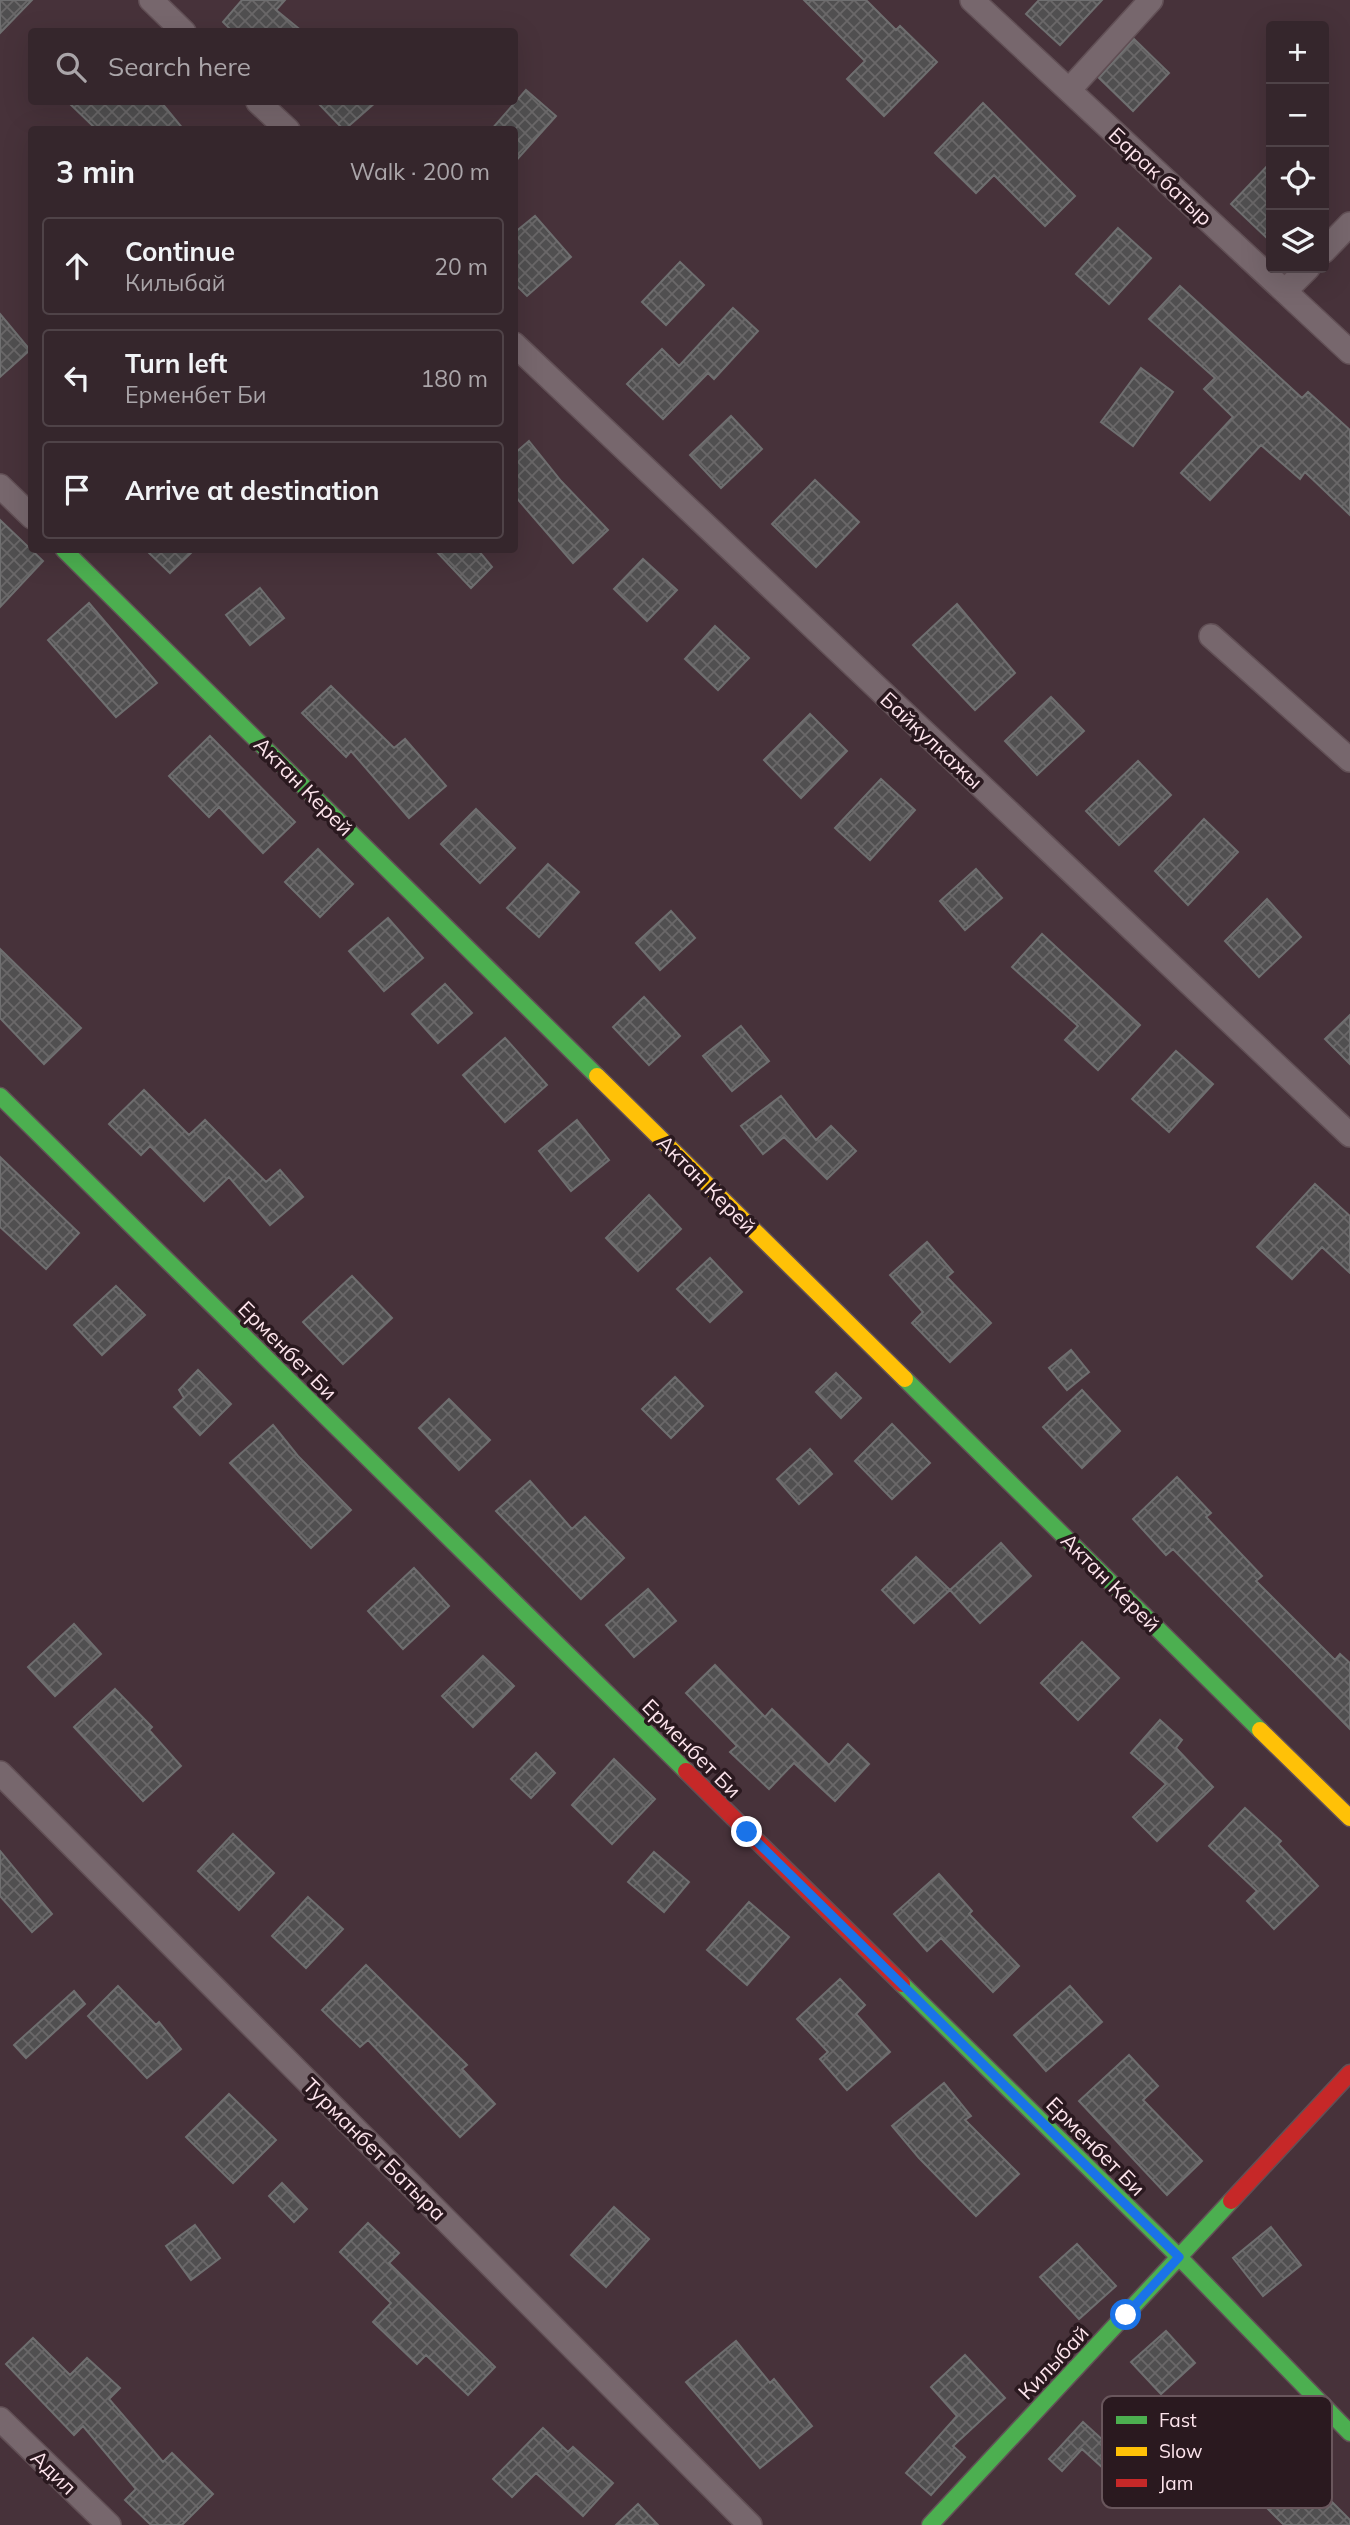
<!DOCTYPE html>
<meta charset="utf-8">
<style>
:root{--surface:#35262c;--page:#403238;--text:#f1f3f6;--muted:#aaa5a9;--line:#4f4348}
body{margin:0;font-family:Mulish,sans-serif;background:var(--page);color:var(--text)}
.controls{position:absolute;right:21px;top:21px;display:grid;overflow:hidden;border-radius:7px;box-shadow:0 7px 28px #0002}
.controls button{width:63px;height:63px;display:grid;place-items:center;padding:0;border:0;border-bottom:2px solid var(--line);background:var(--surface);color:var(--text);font:35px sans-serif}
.stop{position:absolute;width:21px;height:21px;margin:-16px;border:5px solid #1a73e8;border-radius:50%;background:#fff}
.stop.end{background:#1a73e8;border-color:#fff;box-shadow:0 2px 7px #0008}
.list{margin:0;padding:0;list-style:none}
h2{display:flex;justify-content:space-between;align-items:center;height:91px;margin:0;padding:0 28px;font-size:30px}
h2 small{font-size:23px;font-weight:400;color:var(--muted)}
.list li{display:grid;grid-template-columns:46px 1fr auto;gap:21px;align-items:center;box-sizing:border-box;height:98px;margin:0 14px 14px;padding:0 14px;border:2px solid var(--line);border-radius:7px}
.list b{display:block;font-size:26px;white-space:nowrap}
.list p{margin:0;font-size:23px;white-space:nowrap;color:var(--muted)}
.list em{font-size:23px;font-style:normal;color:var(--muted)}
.icon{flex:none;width:38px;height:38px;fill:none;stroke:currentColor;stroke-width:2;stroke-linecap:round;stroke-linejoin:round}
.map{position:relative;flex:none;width:1350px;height:2525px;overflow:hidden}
.search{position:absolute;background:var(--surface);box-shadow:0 7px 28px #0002;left:28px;top:28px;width:490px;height:77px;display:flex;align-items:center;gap:18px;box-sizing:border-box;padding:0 24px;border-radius:7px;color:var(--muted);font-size:26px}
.panel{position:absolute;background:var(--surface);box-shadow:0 7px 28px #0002;left:28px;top:126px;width:490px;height:427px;border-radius:7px}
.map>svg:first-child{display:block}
.building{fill:url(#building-cross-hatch);stroke:#6f6f70;stroke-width:2}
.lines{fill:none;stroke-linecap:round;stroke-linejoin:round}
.street-casing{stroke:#625056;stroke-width:26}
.fast-casing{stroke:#625056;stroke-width:19}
.slow-casing{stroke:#625056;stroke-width:19}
.jam-casing{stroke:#625056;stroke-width:19}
.street{stroke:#77676d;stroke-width:23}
.fast{stroke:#4caf50;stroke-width:16}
.slow{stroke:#ffc107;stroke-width:16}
.jam{stroke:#c62828;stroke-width:16}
.route{stroke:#1a73e8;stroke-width:9}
.labels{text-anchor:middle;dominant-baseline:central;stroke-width:7;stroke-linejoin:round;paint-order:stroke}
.street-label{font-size:21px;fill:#fde4ec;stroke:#2a191f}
.key{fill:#2a191f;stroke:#69565c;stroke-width:2}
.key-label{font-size:19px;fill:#fde4ec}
</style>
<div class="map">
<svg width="1350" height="2525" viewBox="0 0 1350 2525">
<defs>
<pattern id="building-cross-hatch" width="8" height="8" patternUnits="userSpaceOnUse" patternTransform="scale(1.75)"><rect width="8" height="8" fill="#504f50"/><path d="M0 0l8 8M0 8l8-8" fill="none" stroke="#6a6869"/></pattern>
</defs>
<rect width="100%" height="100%" fill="#47323a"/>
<!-- building -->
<path class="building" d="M0,0h32l-32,33z
M242,0h43l-9,10 27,22h-70l-10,-10z
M804,0h62l30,30 4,-4 37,36 -53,54 -37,-37 18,-18z
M1039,0h63l-42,45 -34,-31z
M1134,39l35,34 -36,38 -34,-33z
M526,90l30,26 -42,47v-33h-23z
M68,102h93l23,28h-87z
M317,102h59l-32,28z
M983,103l92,93 -30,30 -51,-51 -18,18 -41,-40z
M1271,162v80l-40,-38z
M535,216l36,41 -44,39 -13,-13v-50z
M1118,228l33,30 -42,46 -33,-30z
M680,262l24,23 -38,40 -24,-23z
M1180,286l122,112 6,-6 42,38v85l-45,-43 -5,7 -39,-34 -51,55 -29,-27 52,-56 -29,-28 11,-11 -66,-59z
M733,308l25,23 -44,48 -6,-6 -45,46 -36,-35 35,-35 17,17z
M0,314l30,36 -30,27z
M1141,368l32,24 -40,54 -32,-24z
M731,416l31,33 -41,39 -31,-33z
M529,441l32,40 47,49 -35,33 -59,-68v-41z
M815,480l44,42 -43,45 -44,-43z
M0,520l43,41 -43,46z
M146,550h48l-24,23z
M435,550h43l14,17 -21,21z
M643,559l34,31 -30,31 -33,-32z
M260,588l24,30 -34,27 -24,-30z
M89,603l68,80 -41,34 -68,-77z
M957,604l58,69 -40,37 -62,-65z
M715,626l34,32 -31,32 -33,-31z
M331,686l63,62 11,-9 41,47 -37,32 -58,-67 -5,6 -44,-44z
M1051,697l33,34 -47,44 -32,-34z
M810,714l37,37 -46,47 -37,-38z
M210,736l85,86 -32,31 -44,-46 -10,10 -40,-41z
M1138,761l33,34 -52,50 -33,-34z
M881,779l34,31 -45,50 -35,-32z
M476,809l39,39 -35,35 -39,-39z
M1204,819l34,33 -50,53 -33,-34z
M318,849l35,35 -33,33 -35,-35z
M548,864l31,28 -40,45 -32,-29z
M976,869l26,29 -37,32 -25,-29z
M1267,899l34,38 -42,40 -34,-36z
M671,911l24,27 -35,32 -24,-27z
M388,918l35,40 -39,33 -35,-40z
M1042,934l98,91 -42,45 -33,-30 13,-14 -66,-59z
M0,949l81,79 -37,36 -44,-46z
M445,984l27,29 -34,30 -26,-29z
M644,997l36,39 -31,29 -36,-38z
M1350,1015v49l-25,-25z
M741,1026l28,35 -37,30 -29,-35z
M505,1038l42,47 -42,37 -42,-47z
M1176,1051l37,33 -44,48 -37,-33z
M144,1090l45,45 16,-15 61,62 14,-12 23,27 -33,28 -41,-48 -25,24 -54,-55 -9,9 -32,-31z
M781,1096l35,44 15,-14 25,25 -29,28 -43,-42 -21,17 -22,-28z
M577,1120l32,40 -38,31 -32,-40z
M0,1157l79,76 -33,36 -46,-42z
M1315,1184l35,32v57l-28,-26 -30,32 -35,-32z
M649,1195l32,34 -43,42 -32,-33z
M927,1242l26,30 -6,5 44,46 -41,39 -38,-39 11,-11 -33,-37z
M710,1258l32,34 -32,30 -33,-33z
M352,1276l40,42 -49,46 -40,-42z
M116,1286l29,29 -43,40 -28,-30z
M1071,1350l18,22 -22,18 -18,-22z
M198,1370l33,34 -31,31 -26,-28 10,-9 -5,-8z
M836,1373l25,25 -20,20 -25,-26z
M675,1377l28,29 -32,32 -29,-29z
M1082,1390l38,41 -38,37 -39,-41z
M449,1399l41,41 -31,30 -40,-42z
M892,1424l38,39 -38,36 -37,-38z
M273,1425l25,31 53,54 -40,38 -81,-85z
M810,1449l22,25 -33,30 -22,-25z
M1177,1477l34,36 -5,4 56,59 -6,5 79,79 5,-6 10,9v66l-177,-180 -7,6 -33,-36z
M530,1481l42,48 13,-12 39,41 -43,41 -85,-88z
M1001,1543l30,33 -51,47 -30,-33z
M916,1557l34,33 -36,33 -32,-33z
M414,1568l35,38 -46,43 -35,-38z
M648,1589l28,32 -42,36 -28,-32z
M74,1624l27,30 -46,42 -27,-29z
M1082,1642l37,36 -41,42 -37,-37z
M483,1656l31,30 -41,41 -31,-31z
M715,1665l50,52 7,-8 57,56 19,-21 21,20 -34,37 -41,-38 -25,26 -39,-37 7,-6 -51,-53z
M115,1689l37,38 -3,3 32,36 -38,35 -69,-74z
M1160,1720l22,20 -6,8 37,39 -56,54 -24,-24 33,-33 -35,-31z
M536,1753l19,20 -24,25 -20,-19z
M614,1759l41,40 -43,45 -40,-39z
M1245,1808l36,33 -3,3 40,42 -44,43 -27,-28 10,-10 -48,-45z
M233,1834l41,39 -35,37 -41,-39z
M0,1851l52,63 -20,18 -32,-36z
M654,1852l35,30 -25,30 -36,-30z
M939,1874l33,37 -3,3 50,52 -26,26 -52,-54 -14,13 -33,-37z
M308,1897l35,32 -37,39 -34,-32z
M749,1902l40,35 -42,48 -40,-35z
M366,1965l101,100 -5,4 33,35 -35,33 -92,-97 -8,7 -38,-37z
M840,1979l25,26 -9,9 34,38 -43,38 -27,-31 8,-7 -31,-33z
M118,1986l38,39 3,-3 22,27 -34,29 -59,-62z
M1070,1986l32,36 -56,49 -32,-36z
M74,1991l11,13 -59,54 -12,-13z
M1129,2055l29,31 -15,14 59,61 -35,34 -88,-94z
M944,2083l27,33 -6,4 54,54 -43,42 -57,-58 -27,-32z
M229,2094l47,46 -43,43 -47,-46z
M282,2183l25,26 -13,13 -25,-26z
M614,2207l35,32 -43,48 -35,-32z
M368,2223l31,30 -10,10 106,104 -27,28 -42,-40 -9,9 -44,-42 18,-19 -51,-51z
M195,2225l25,33 -29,22 -25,-34z
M1271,2227l30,38 -38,31 -30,-38z
M1077,2244l39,42 -37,33 -39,-42z
M1166,2331l29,32 -34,31 -30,-32z
M33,2338l37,37 17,-17 33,30 -11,11 54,63 9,-9 41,41 -31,31h-31l-26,-25 11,-11 -53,-63 -9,9 -68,-71z
M736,2341l34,42 4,-4 38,47 -52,42 -74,-86z
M965,2355l40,43 -52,48 12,11 -34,38 -25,-22 51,-57 -26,-29z
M1083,2422l34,31 -14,15 -21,-19 -20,22 -13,-12z
M543,2428l25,24 5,-5 40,36 -30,33 -47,-43 -24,24 -19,-18z
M1301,2471l49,49v5h-66l-18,-18z
M638,2504l20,21h-42z"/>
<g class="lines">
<!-- street casing -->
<g class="street-casing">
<path id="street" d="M151,0l33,32
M972,0l378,352
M1069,90l82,-90
M258,102l30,28
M1324,251l26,-27
M1285,291l23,-23
M514,344l836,791
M0,486l32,31
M1211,636l139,124
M0,1773l750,752
M0,2419l109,106"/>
</g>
<!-- fast casing -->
<g class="fast-casing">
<path id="fast" d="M64,550l533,526
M0,1096l686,675
M905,1379l355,351
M902,1984l277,273 171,176
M930,2525l301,-324"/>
</g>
<!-- slow casing -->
<g class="slow-casing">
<path id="slow" d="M597,1076l308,303
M1260,1730l90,88"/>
</g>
<!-- jam casing -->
<g class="jam-casing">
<path id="jam" d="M686,1771l216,213
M1231,2201l119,-128"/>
</g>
<!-- street -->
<use href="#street" class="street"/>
<!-- fast -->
<use href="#fast" class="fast"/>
<!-- slow -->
<use href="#slow" class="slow"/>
<!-- jam -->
<use href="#jam" class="jam"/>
</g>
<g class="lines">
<!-- route -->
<path class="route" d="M747,1832l432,425 -53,58"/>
</g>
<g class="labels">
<!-- street labels -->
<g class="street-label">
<text transform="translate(1161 176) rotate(43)">Барак батыр</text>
<text transform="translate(932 740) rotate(43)">Байкулкажы</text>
<text transform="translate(304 786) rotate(45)">Актан Керей</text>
<text transform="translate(707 1184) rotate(45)">Актан Керей</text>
<text transform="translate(288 1350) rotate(45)">Ерменбет Би</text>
<text transform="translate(1111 1582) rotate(45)">Актан Керей</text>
<text transform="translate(692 1748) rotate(45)">Ерменбет Би</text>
<text transform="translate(1096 2146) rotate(45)">Ерменбет Би</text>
<text transform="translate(375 2149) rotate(45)">Турманбет Батыра</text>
<text transform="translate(1053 2362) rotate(-47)">Килыбай</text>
<text transform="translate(54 2472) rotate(44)">Адил</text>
</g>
</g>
<!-- legend -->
<rect x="1102" y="2396" width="230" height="112" rx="10" class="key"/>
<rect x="1116" y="2416" width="31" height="8" fill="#4caf50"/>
<rect x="1116" y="2447" width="31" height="9" fill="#ffc107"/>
<rect x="1116" y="2479" width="31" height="8" fill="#c62828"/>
<g class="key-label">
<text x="1159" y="2427">Fast</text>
<text x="1159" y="2458">Slow</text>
<text x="1159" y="2490">Jam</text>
</g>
</svg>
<div class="controls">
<button>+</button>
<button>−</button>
<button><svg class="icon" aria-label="locate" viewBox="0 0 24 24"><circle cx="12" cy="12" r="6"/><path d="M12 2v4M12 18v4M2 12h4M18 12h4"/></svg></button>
<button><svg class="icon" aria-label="layers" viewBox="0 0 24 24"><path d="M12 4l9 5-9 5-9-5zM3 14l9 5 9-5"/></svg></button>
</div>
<div class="stop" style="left:1126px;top:2315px"></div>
<div class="stop end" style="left:747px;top:1832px"></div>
<div class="search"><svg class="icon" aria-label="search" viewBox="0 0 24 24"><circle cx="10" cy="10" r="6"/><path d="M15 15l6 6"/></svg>Search here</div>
<section class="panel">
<h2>3 min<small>Walk · 200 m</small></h2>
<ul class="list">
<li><svg class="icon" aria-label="ahead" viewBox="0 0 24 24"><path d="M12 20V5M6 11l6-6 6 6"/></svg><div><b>Continue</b><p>Килыбай</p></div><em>20 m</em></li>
<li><svg class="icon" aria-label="left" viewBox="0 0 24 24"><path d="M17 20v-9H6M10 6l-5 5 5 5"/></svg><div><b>Turn left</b><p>Ерменбет Би</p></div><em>180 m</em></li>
<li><svg class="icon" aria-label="arrive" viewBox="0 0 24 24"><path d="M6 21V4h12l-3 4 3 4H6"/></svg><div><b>Arrive at destination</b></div></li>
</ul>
</section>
</div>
